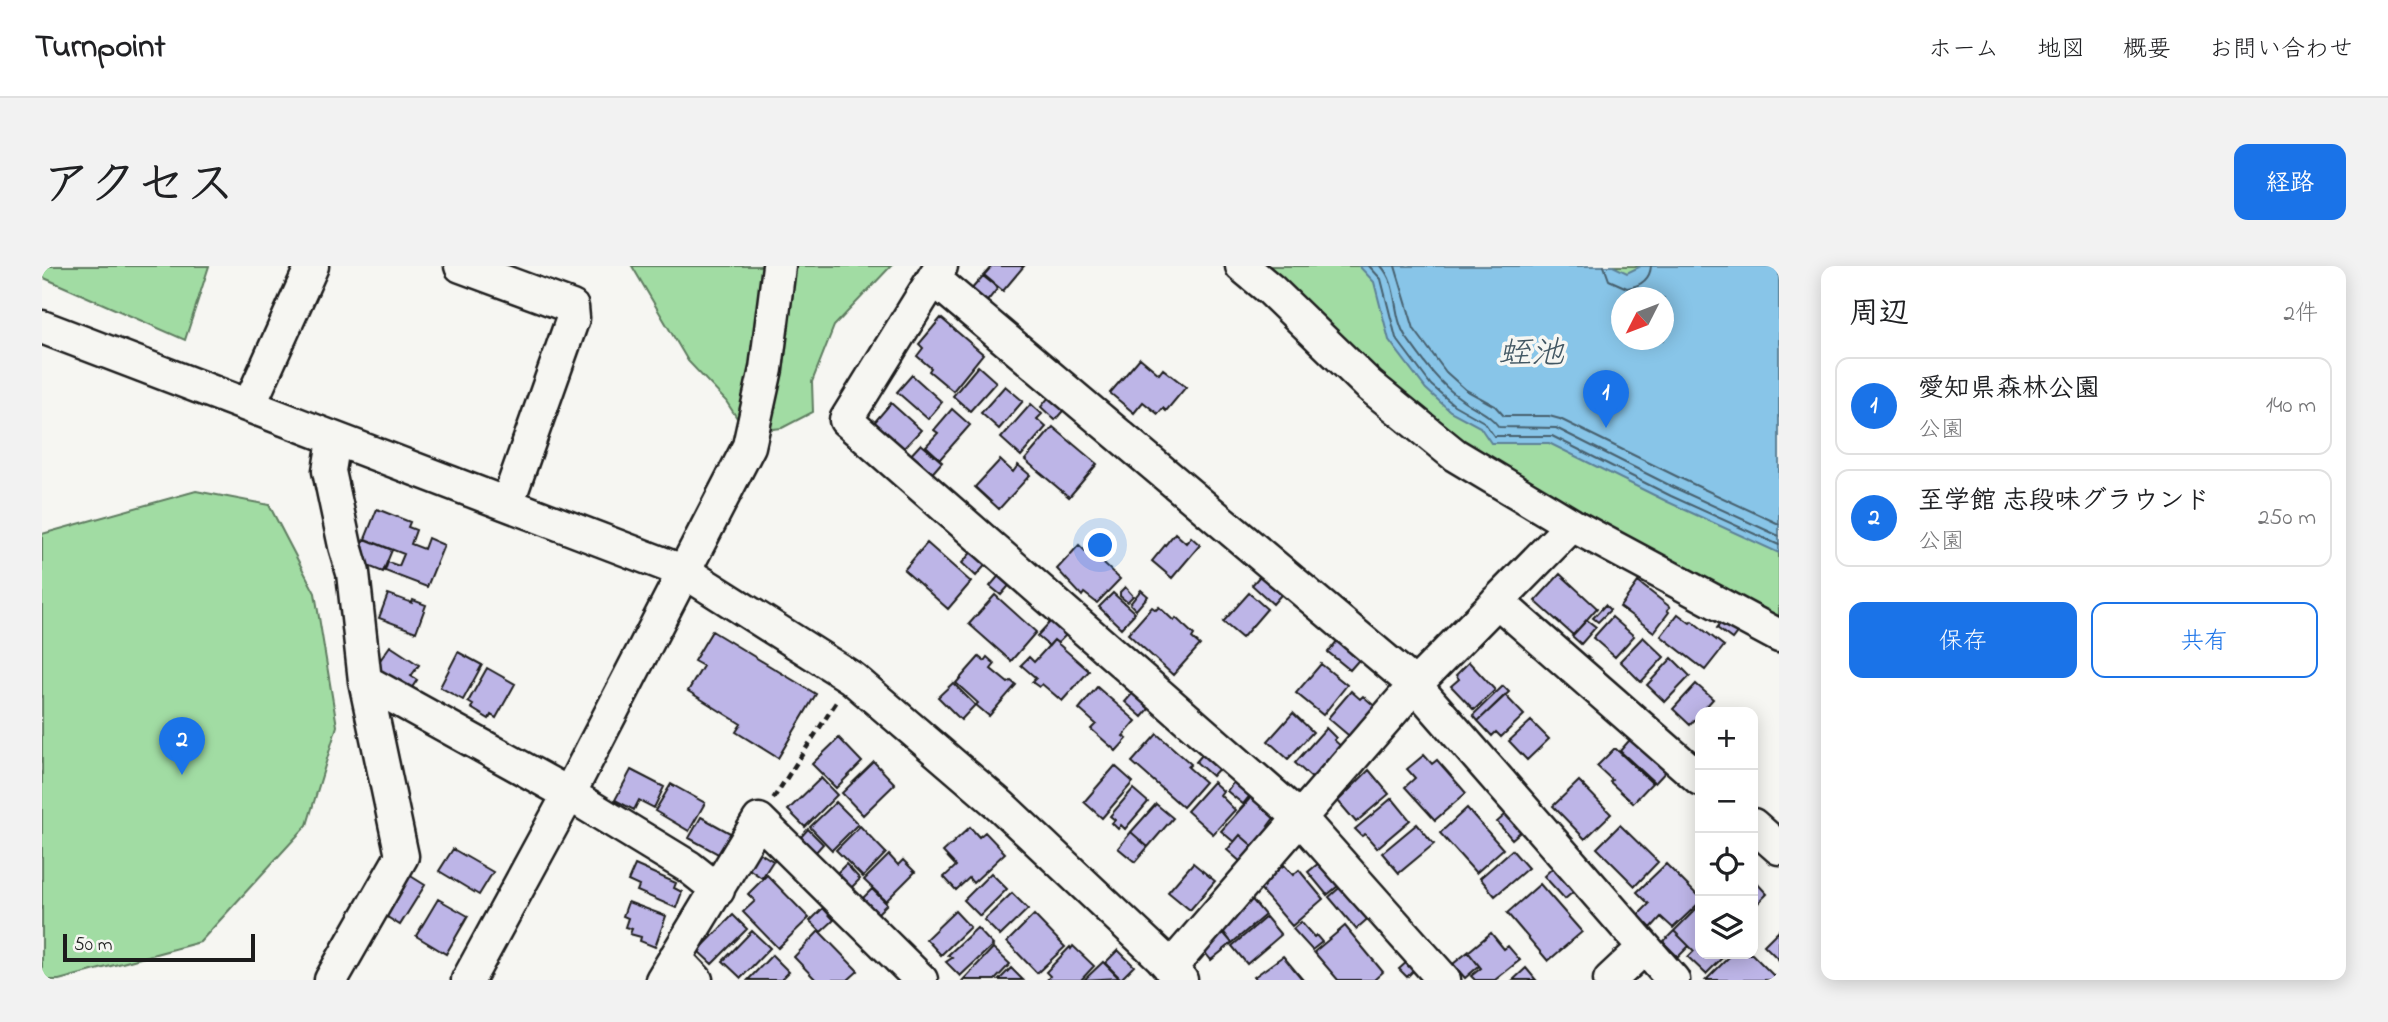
<!DOCTYPE html>
<html lang="ja">
<meta charset="utf-8">
<style>
:root{--surface:#fff;--page:#f2f2f2;--text:#202124;--muted:#757577;--line:#e0e0e0;--accent:#1a73e8}
body{margin:0;font-family:"Indie Flower","Klee One",sans-serif;background:var(--page);color:var(--text)}
.controls{position:absolute;right:21px;bottom:21px;display:grid;overflow:hidden;border-radius:14px;box-shadow:0 4px 18px #0003}
.controls button{width:63px;height:63px;display:grid;place-items:center;padding:0;border:0;border-bottom:2px solid var(--line);background:var(--surface);color:var(--text);font:35px sans-serif}
.compass{position:absolute;left:1569px;top:21px;width:63px;height:63px;border-radius:50%;background:var(--surface);box-shadow:0 4px 18px #0003;rotate:228deg}
.scale{position:absolute;left:21px;bottom:18px;width:192px;box-sizing:border-box;padding-left:7px;border:4px solid #1c1c1c;border-top:0;font-size:19px;line-height:24px;white-space:nowrap;color:#1c1c1c;-webkit-text-stroke:5px #f6f6f2;paint-order:stroke}
.you{position:absolute;left:1059px;top:280px;width:24px;height:24px;margin:-18px;border:5px solid #fff;border-radius:50%;background:#1a73e8;box-shadow:0 0 0 10px #1a73e833}
.badge{display:grid;place-items:center;width:46px;height:46px;border-radius:50%;background:var(--accent);color:#fff;font-size:23px;font-weight:700}
.pin{position:absolute;translate:-50% -58px;filter:drop-shadow(0 2px 4px #0008)}
.pin::after{content:'';position:absolute;top:37px;width:24px;height:21px;background:inherit;clip-path:polygon(0 0,100% 0,50% 100%)}
.list{margin:0;padding:0;list-style:none}
h2{display:flex;justify-content:space-between;align-items:center;height:91px;margin:0;padding:0 28px;font-size:30px}
h2 small{font-size:23px;font-weight:400;color:var(--muted)}
.list li{display:grid;grid-template-columns:46px 1fr auto;gap:21px;align-items:center;box-sizing:border-box;height:98px;margin:0 14px 14px;padding:0 14px;border:2px solid var(--line);border-radius:14px}
.list b{display:block;font-size:26px;white-space:nowrap}
.list p{margin:0;font-size:23px;white-space:nowrap;color:var(--muted)}
.list em{font-size:23px;font-style:normal;color:var(--muted)}
.actions{display:flex;gap:14px;padding:21px 28px}
.actions a{flex:1;padding:16px 0;border:2px solid var(--accent);border-radius:14px;text-align:center;font-size:24px;color:var(--accent)}
.actions .main{background:var(--accent);color:#fff}
.icon{flex:none;width:38px;height:38px;fill:none;stroke:currentColor;stroke-width:2;stroke-linecap:round;stroke-linejoin:round}
.map{position:relative;flex:none;width:1737px;height:714px;overflow:hidden;border-radius:14px}
header{display:flex;align-items:center;gap:42px;box-sizing:border-box;height:98px;padding:0 35px;background:var(--surface);border-bottom:2px solid var(--line)}
header strong{font-size:33px}
nav{display:flex;gap:38px;margin-inline-start:auto;font-size:24px}
.intro{display:flex;align-items:center;justify-content:space-between;box-sizing:border-box;height:168px;padding:0 42px}
h1{margin:0;font-size:49px}
.button{padding:18px 32px;border-radius:14px;background:var(--accent);color:#fff;font-size:24px;font-weight:700}
main{display:flex;gap:42px;padding:0 42px}
aside{flex:1;background:var(--surface);border-radius:14px;box-shadow:0 4px 18px #0003}
.map>svg:first-child{display:block}
.green{fill:#a1dca3;stroke:#5e7c60;stroke-width:2;fill-rule:evenodd}
.water{fill:#88c5e8;stroke:#5d8196;stroke-width:2;fill-rule:evenodd}
.lines{fill:none;stroke-linecap:round;stroke-linejoin:round}
.shore{stroke:#47606e;stroke-width:2}
.building{fill:#bdb5e7;stroke:#1c1c1c;stroke-width:2}
.minor-casing{stroke:#1c1c1c;stroke-width:37}
.path{stroke:#1c1c1c;stroke-width:4.5;stroke-dasharray:7 5;stroke-linecap:butt}
.minor{stroke:#f6f6f2;stroke-width:32}
.labels{text-anchor:middle;dominant-baseline:central;stroke-width:7;stroke-linejoin:round;paint-order:stroke}
.water-label{font-size:33px;font-style:italic;fill:#425763;stroke:#f6f6f2}
</style>
<header>
<strong>Turnpoint</strong>
<nav><a>ホーム</a><a>地図</a><a>概要</a><a>お問い合わせ</a></nav>
</header>
<div class="intro"><h1>アクセス</h1><a class="button">経路</a></div>
<main>
<div class="map">
<svg width="1737" height="714" viewBox="0 0 1737 714">
<rect width="100%" height="100%" fill="#f6f6f2"/>
<filter id="ink" filterUnits="userSpaceOnUse"><feTurbulence type="fractalNoise" baseFrequency=".0143" numOctaves="2"/><feDisplacementMap in="SourceGraphic" scale="14" xChannelSelector="R" yChannelSelector="G"/><feConvolveMatrix kernelMatrix="1 2 1 2 8 2 1 2 1" color-interpolation-filters="sRGB"/></filter>
<g filter="url(#ink)">
<!-- green -->
<path class="green" d="M0,0h167l-24,74 -143,-63z
M590,0h259l-57,60 -22,56 1,30 -31,16 -9,1 -11,-5 -23,-3 -13,-20 -38,-40z
M1209,0h528v363l-317,-180zM1580,32h42v42h-42z
M154,225l73,14 46,88 22,133 -30,99 -107,117 -141,38h-17v-446z"/>
<!-- water -->
<path class="water" d="M1317,0h254l14,7 14,-7h138v287l-111,-51 -119,-59h-58l-11,-16 -30,-16 -24,-22 -37,-49 -15,-58zM1580,32h42v42h-42z"/>
<g class="lines">
<!-- shore -->
<path class="shore" d="M1327,0l12,13 15,59 35,47 23,20 30,17 10,14h58l119,60 108,49
M1339,0c18,19 11,50 25,71 16,22 32,46 54,61 14,11 28,14 39,29l57,1 119,60 104,48
M1353,0l19,63 32,43 20,18 29,16 9,10h45l11,3 120,59 99,46
M1562,0l5,14 18,8c13,-2 23,-8 24,-22"/>
</g>
<!-- building -->
<path class="building" d="M950,0h32l-21,25 -19,-16z
M941,10l15,12 -13,16 -15,-13z
M899,52l42,36 -30,37 -24,-20 2,-3 -14,-12 6,-8 -4,-4z
M1098,92l19,16 4,-5 23,18 -20,24 -3,-3 -5,6 -15,-12 -9,11 -24,-20z
M936,100l18,16 -26,29 -17,-15z
M870,109l30,27 -14,17 -31,-27z
M963,120l18,15 -24,28 -18,-16z
M1011,126l15,13 -13,15 -14,-13z
M849,137l30,27 -19,20 -29,-26z
M989,138l11,10 -5,5 9,8 -25,29 -20,-18z
M910,143l18,16 -30,34 -14,-13 12,-13 -4,-3z
M1011,161l44,37 -28,33 -44,-37z
M879,178l21,18 -13,15 -21,-19z
M958,194l13,12 5,-7 12,10 -31,34 -24,-22z
M335,243l33,13 -2,5 8,3 -5,14 13,5 4,-11 16,7 -17,42 -42,-16 3,-9 11,4 5,-12 -39,-15z
M1133,267l11,10 5,-6 9,8 -28,33 -20,-17z
M323,273l27,11 -9,22 -15,-6 -6,-24z
M885,277l44,39 -23,27 -44,-39z
M1037,279l8,8 2,-3 31,29 -23,24 -13,-10 -2,3 -25,-27z
M932,283l14,13 -12,14 -14,-13z
M1224,303l21,19 -14,16 -21,-19z
M960,306l11,9 -12,14 -11,-9z
M1518,308l37,34 -24,27 -38,-34z
M1596,316l32,25 -3,3 2,2 -15,20 -34,-25z
M1083,321l8,9 -6,6 -7,-6v-4z
M1099,324l7,6 -12,14 -6,-6z
M1071,327l22,20 -14,15 -22,-21z
M1207,327l18,16 -25,29 -19,-16z
M346,328l24,9 1,-3 13,5 -10,27 -37,-14z
M953,329l41,37 -25,29 -42,-37z
M1563,339l5,5 -12,12 -5,-4z
M1110,341l4,3 3,-3 15,14 2,-3 18,17 -2,3 8,7 -27,30 -45,-41z
M1636,348l12,9 2,-2 32,25 -19,24 -44,-34z
M1685,349l15,11 -10,13 -15,-11z
M1570,351l22,19 -19,21 -22,-19z
M1545,354l9,7 -15,17 -9,-8z
M1009,355l15,14 -8,8 -4,-3 -5,6 -12,-10z
M670,365l104,63 -38,64 -42,-26 5,-8 -53,-33 15,-25 -9,-5z
M1300,369l22,19 -14,16 -22,-18z
M1601,371l21,20 -23,25 -21,-21z
M1012,374l35,31 -27,30 -20,-17 -3,3 -7,-5 4,-4 -15,-13 8,-8 5,5z
M348,380l29,19 -8,11 6,4 -8,12 -31,-20 2,-3 -4,-3z
M416,386l24,13 -19,35 -23,-13z
M937,391l5,4 3,-4 8,7 -4,5 17,14 3,-2 5,4 -27,31 -13,-11 2,-2 -22,-20z
M1630,392l18,18 -25,26 -18,-17z
M1427,396l26,28 -21,20 -23,-24 8,-7 -3,-4z
M1279,398l26,21 -24,30 -27,-22z
M445,402l28,16 -19,34 -5,-3 -2,4 -18,-11 2,-3 -5,-3z
M911,417l22,22 -14,15 -23,-23z
M1654,418l17,15 -23,26 -17,-16z
M1461,420l6,6 -31,29 -5,-6z
M1055,421l39,34 -13,15 4,3 -11,12 -25,-22 5,-5 -17,-15z
M1096,421l17,15 -13,15 -17,-15z
M1309,425l9,8 3,-3 16,14 -25,30 -26,-22z
M1463,429l19,20 -23,22 -5,-5 -4,4 -14,-15z
M1251,447l20,19 -25,27 -20,-18z
M1489,455l18,18 -22,21 -18,-19z
M1284,462l10,10 -2,2 9,8 -28,33 -20,-18z
M1115,468l34,30 -3,3 17,15 -22,25 -51,-45z
M1593,468l35,33 -15,16 -35,-32z
M797,472l23,24 -26,26 -24,-24z
M1166,482l16,15 -12,13 -16,-14z
M1572,483h2l36,34 -19,20 -23,-21 2,-2 -15,-14z
M1382,489l8,9 5,-4 29,33 -31,27 -30,-33 10,-9 -8,-9z
M832,496l21,22 -32,31 -21,-22z
M1073,500l18,16 -31,36 -18,-16z
M589,504l33,17 -10,21 -15,-8 -5,10 -19,-10z
M1327,504l20,24 -33,28 -18,-21z
M1197,509l16,14 -12,15 -16,-13z
M779,512l16,17 -32,32 -17,-17z
M1537,515l32,33 -26,25 -32,-33z
M1171,516l10,9 -3,4 15,15 -22,24 -26,-23z
M629,518l34,19 -16,28 -34,-20z
M1091,523l15,13 -23,27 -4,-4 -3,4 -6,-6 3,-3 -5,-4z
M1211,529l13,11 -2,3 10,9 -6,8 4,3 -17,19 -15,-13 -6,7 -13,-11z
M1350,532l18,22 -33,28 -12,-14 -3,2 -7,-7z
M794,536l22,22 -26,26 -22,-23z
M1114,538l17,14 -25,29 -17,-15z
M1425,542l36,41 -27,24 -36,-40z
M1470,543l14,18 -14,12 -15,-17z
M659,551l31,17 -12,21 -31,-17z
M1375,558l17,20 -35,29 -17,-20z
M1578,559l38,37 -23,24 -38,-38z
M818,560l26,27 -23,24 -27,-27z
M928,561l9,10 6,-5 20,21 -32,30 -4,-5 -13,12 -12,-13 12,-11 -13,-14z
M766,563l15,15 -8,9 -15,-15z
M1089,566l17,15 -13,15 -17,-14z
M1198,569l15,13 -13,15 -15,-13z
M411,583l40,23 -14,23 -40,-24z
M1470,584l16,18 -33,28 -15,-18z
M715,585l16,10 -11,17 -16,-11z
M847,589l9,10 5,-5 12,12 -29,29 -22,-21z
M1283,592l19,23 -17,14 -19,-23z
M1517,596l21,24 -15,13 -21,-23z
M1151,597l22,18 -25,29 -22,-18z
M804,598l14,15 -11,11 -14,-15z
M1624,598l34,34v4l-27,26 -12,-11 -10,11 -13,-13 11,-11 -12,-12z
M593,599l41,18 -2,5 8,4 -6,16 -39,-17 2,-5 -11,-5z
M1242,599l9,10 6,-5 24,29 -31,27 -34,-39z
M949,607l16,16 -27,27 -16,-16z
M367,609l16,10 -25,40 -16,-10z
M725,609l42,43 -31,30 -35,-36 12,-11 -7,-7z
M1711,613l14,15 -14,14z
M1303,617l27,32 -16,14 -27,-32z
M1498,618l42,48 -34,29 -41,-48z
M830,623l15,15 -14,14 -15,-15z
M970,627l16,16 -28,27 -16,-16z
M1207,630l16,19 -33,28 -16,-19z
M396,633l30,17 -22,38 -30,-18z
M586,636l38,14 -11,31 -15,-6 1,-4 -11,-3 2,-5 -7,-2 3,-9 -5,-2z
M1658,639v49h26l-20,20 -18,-17 6,-6 -20,-20z
M781,642l11,12 -13,12 -11,-11z
M913,645l15,16 -29,28 -15,-16z
M691,649l14,14 -35,35 -14,-13z
M992,649l31,32 -28,26 -30,-31z
M1224,651l15,18 -34,29 -15,-18z
M1259,656l13,15 2,-2 6,7 -10,8 -19,-21z
M1303,660l38,46 -9,8h-36l-24,-28z
M1178,661l12,16 -21,17 -8,-10z
M935,662l16,17 -33,31 -14,-14 6,-4 -4,-3z
M1737,664v30l-15,-15z
M710,665l18,17 -29,30 -18,-17z
M777,665l39,40 -10,9h-32l-22,-23z
M1632,665l15,15 -11,11 -15,-15z
M1449,667l13,16 4,-3 12,14 -25,20h-20l-4,-4 10,-8 -13,-16z
M1031,680l21,20 -13,14h-34l3,-4 -4,-4 24,-25 1,2z
M951,682l17,16 -15,16h-32z
M1076,684l16,16 -13,13 -16,-16z
M1426,686l11,14 -14,12 -12,-14z
M1690,688h20l26,26h-72z
M730,689l17,17 -8,8h-33z
M1241,690l20,24h-46l-3,-3z
M1366,695l7,8 -8,8 -8,-8z
M1061,696l16,16 -35,2z
M969,702l12,12h-24z
M1484,702l10,12h-23z"/>
<g class="lines">
<!-- minor casing -->
<g class="minor-casing">
<path id="minor" d="M419,0l111,41 1,11 -66,186
M899,0l-95,154 454,398 144,162
M1200,0l29,24 98,95 86,70 117,70 207,111
M892,13l481,406 258,295
M0,61l643,245 167,106 149,128 160,151 20,23
M207,140l63,-140
M292,174l-5,31 16,75 8,27 12,108 204,113 120,73 29,23
M1455,335l203,178
M1711,559l26,23
M633,692l21,22
M1128,702l245,-283 157,-160
M289,714l71,-124 -37,-175
M426,714l101,-186 180,-348 17,-77 13,-103
M620,714l97,-160 162,160
M1568,714l34,-32"/>
</g>
<!-- path -->
<path class="path" d="M731,533l64,-98"/>
<!-- minor -->
<use href="#minor" class="minor"/>
</g>
</g>
<g class="labels">
<!-- water labels -->
<g class="water-label">
<text x="1489" y="89">蛭池</text>
</g>
</g>
</svg>
<div class="controls">
<button>+</button>
<button>−</button>
<button><svg class="icon" aria-label="locate" viewBox="0 0 24 24"><circle cx="12" cy="12" r="6"/><path d="M12 2v4M12 18v4M2 12h4M18 12h4"/></svg></button>
<button><svg class="icon" aria-label="layers" viewBox="0 0 24 24"><path d="M12 4l9 5-9 5-9-5zM3 14l9 5 9-5"/></svg></button>
</div>
<svg class="compass" viewBox="-18 -18 36 36"><path d="M0-13l5 13h-10z" fill="#e53935"/><path d="M0 13l5-13h-10z" fill="#757577"/></svg>
<div class="scale">50 m</div>
<div class="you"></div>
<div class="pin badge" style="left:1564px;top:162px">1</div>
<div class="pin badge" style="left:140px;top:509px">2</div>
</div>
<aside>
<h2>周辺<small>2件</small></h2>
<ul class="list">
<li><span class="badge">1</span><div><b>愛知県森林公園</b><p>公園</p></div><em>140 m</em></li>
<li><span class="badge">2</span><div><b>至学館 志段味グラウンド</b><p>公園</p></div><em>250 m</em></li>
</ul>
<div class="actions"><a class="main">保存</a><a>共有</a></div>
</aside>
</main>
